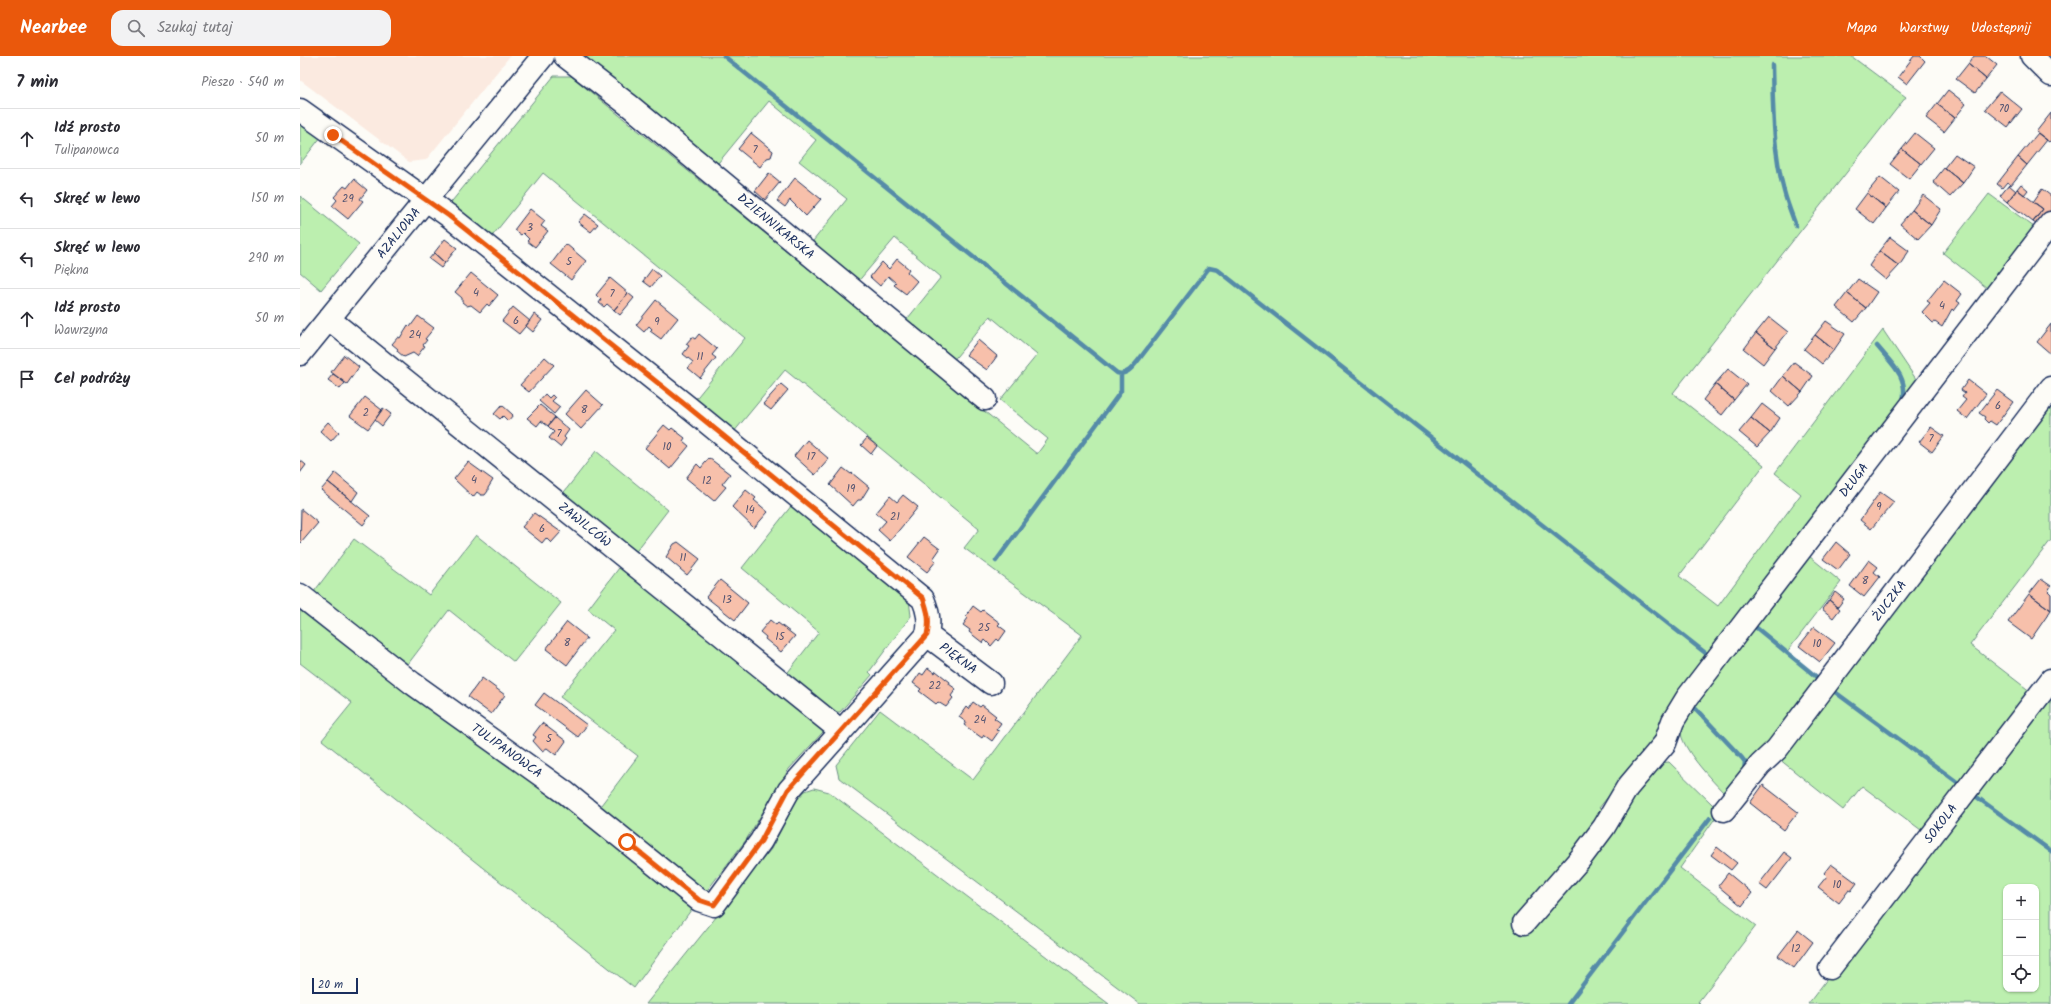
<!DOCTYPE html>
<html lang="pl">
<meta charset="utf-8">
<style>
:root{--surface:#fff;--page:#f2f2f3;--text:#2b2b33;--muted:#7c7c81;--line:#e1e1e2;--accent:#ea580c}
body{margin:0;font-family:Kalam,sans-serif;background:var(--page);color:var(--text)}
.controls{position:absolute;right:12px;bottom:12px;display:grid;overflow:hidden;border-radius:8px;box-shadow:0 1px 3px #0004}
.controls button{width:36px;height:36px;display:grid;place-items:center;padding:0;border:0;border-bottom:1px solid var(--line);background:var(--surface);color:var(--text);font:20px sans-serif}
.scale{position:absolute;left:12px;bottom:10px;width:46px;box-sizing:border-box;padding-left:4px;border:2px solid #1b2f5e;border-top:0;font-size:11px;line-height:14px;white-space:nowrap;color:#1b2f5e;-webkit-text-stroke:3px #fdfcf7;paint-order:stroke}
.stop{position:absolute;width:12px;height:12px;margin:-9px;border:3px solid #ea580c;border-radius:50%;background:#fff}
.stop.end{background:#ea580c;border-color:#fff;box-shadow:0 1px 4px #0008}
.list{margin:0;padding:0;list-style:none}
h2{display:flex;justify-content:space-between;align-items:center;height:52px;margin:0;padding:0 16px;font-size:17px}
h2 small{font-size:13px;font-weight:400;color:var(--muted)}
.list li{display:grid;grid-template-columns:26px 1fr auto;gap:12px;align-items:center;box-sizing:border-box;height:60px;padding:0 16px;border-top:1px solid var(--line)}
.list b{display:block;font-size:15px;white-space:nowrap}
.list p{margin:0;font-size:13px;white-space:nowrap;color:var(--muted)}
.list em{font-size:13px;font-style:normal;color:var(--muted)}
.icon{flex:none;width:22px;height:22px;fill:none;stroke:currentColor;stroke-width:2;stroke-linecap:round;stroke-linejoin:round}
.map{position:relative;flex:none;width:1751px;height:948px;overflow:hidden}
header{display:flex;align-items:center;gap:24px;box-sizing:border-box;height:56px;padding:0 20px;background:var(--accent);color:#fff}
header strong{font-size:19px}
nav{display:flex;gap:22px;margin-inline-start:auto;font-size:14px}
.search{width:280px;height:36px;background:var(--page);display:flex;align-items:center;gap:10px;box-sizing:border-box;padding:0 14px;border-radius:12px;color:var(--muted);font-size:15px}
main{display:flex}
aside{flex:1;background:var(--surface)}
.map>svg:first-child{display:block}
.built{fill:#fbeae0}
.green{fill:#bcefaf;stroke:#6c8f86;fill-rule:evenodd}
.lines{fill:none;stroke-linecap:round;stroke-linejoin:round}
.stream{stroke:#558ba8;stroke-width:4.5}
.building{fill:#f7c0ab;stroke:#1b2f5e}
.minor-casing{stroke:#1b2f5e;stroke-width:25}
.minor{stroke:#fdfcf7;stroke-width:22}
.route{stroke:#ea580c;stroke-width:5}
.labels{text-anchor:middle;dominant-baseline:central;stroke-width:3.5;stroke-linejoin:round;paint-order:stroke}
.number-label{font-size:11px;fill:#525371}
.street-label{font-size:13px;fill:#1b2f5e;stroke:#fdfcf7}
</style>
<header>
<strong>Nearbee</strong>
<div class="search"><svg class="icon" aria-label="search" viewBox="0 0 24 24"><circle cx="10" cy="10" r="6"/><path d="M15 15l6 6"/></svg>Szukaj tutaj</div>
<nav><a>Mapa</a><a>Warstwy</a><a>Udostępnij</a></nav>
</header>
<main>
<aside>
<h2>7 min<small>Pieszo · 540 m</small></h2>
<ul class="list">
<li><svg class="icon" aria-label="ahead" viewBox="0 0 24 24"><path d="M12 20V5M6 11l6-6 6 6"/></svg><div><b>Idź prosto</b><p>Tulipanowca</p></div><em>50 m</em></li>
<li><svg class="icon" aria-label="left" viewBox="0 0 24 24"><path d="M17 20v-9H6M10 6l-5 5 5 5"/></svg><div><b>Skręć w lewo</b></div><em>150 m</em></li>
<li><svg class="icon" aria-label="left" viewBox="0 0 24 24"><path d="M17 20v-9H6M10 6l-5 5 5 5"/></svg><div><b>Skręć w lewo</b><p>Piękna</p></div><em>290 m</em></li>
<li><svg class="icon" aria-label="ahead" viewBox="0 0 24 24"><path d="M12 20V5M6 11l6-6 6 6"/></svg><div><b>Idź prosto</b><p>Wawrzyna</p></div><em>50 m</em></li>
<li><svg class="icon" aria-label="arrive" viewBox="0 0 24 24"><path d="M6 21V4h12l-3 4 3 4H6"/></svg><div><b>Cel podróży</b></div></li>
</ul>
</aside>
<div class="map">
<svg width="1751" height="948" viewBox="0 0 1751 948">
<rect width="100%" height="100%" fill="#fdfcf7"/>
<filter id="ink" filterUnits="userSpaceOnUse"><feTurbulence type="fractalNoise" baseFrequency=".025" numOctaves="2"/><feDisplacementMap in="SourceGraphic" scale="8" xChannelSelector="R" yChannelSelector="G"/><feConvolveMatrix kernelMatrix="1 2 1 2 8 2 1 2 1" color-interpolation-filters="sRGB"/></filter>
<g filter="url(#ink)">
<!-- built -->
<path class="built" d="M0,0h210l-84,104 -17,2 -109,-82z"/>
<!-- green -->
<path class="green" d="M277,0h1274l55,41 -233,296 91,72 -85,111 39,30 83,-112 -26,-21 108,-143 37,55 -244,322 -24,35 -53,66 18,14 38,-56 4,-3 10,-1 44,43 3,12 -36,51 76,58 -58,76 2,2h-560l-301,-226 -3,-13 44,-55 93,70 109,-145 -118,-87 15,-19 -194,-159 -52,63 -39,-32 51,-63 -202,-165 -54,67 -41,-34 106,-130h17l466,378 11,-15 -48,-39 37,-45 -47,-39 -38,46 -48,-39 37,-46 -46,-39 -39,46 -47,-38 38,-47 -48,-38 17,-21 -47,-39 -55,67z
M0,64l21,17 -21,27z
M1689,138l49,36 -46,62 -49,-39z
M0,140l59,48 -38,46 -21,-18z
M1751,343v141l-81,105 61,47 -106,141 -63,-47 -19,24 -64,-51z
M296,395l72,59 -34,44 -73,-58z
M492,449l117,95 2,16 -42,56 3,3 -32,37h-11l-44,-36 34,-44 -77,-64z
M176,479l85,68 -47,59 -65,-52 -41,54 -95,-71 41,-54 75,56z
M1504,496l37,30 -55,71 34,29 -90,117c-15,-15 -45,-46 -49,-65 -1,-5 0,-11 1,-16z
M322,508l200,159 1,9 -34,37 -43,71 -41,53 -107,-84 40,-53 -78,-59 54,-67 -26,-21z
M2,552l392,298 -60,82 -312,-248 30,-37 -52,-40v-52z
M1751,630v318h-243zM1706,831h30v102h-30z
M514,732l15,4 280,212h-463l125,-155 25,-48 9,-10z"/>
<g class="lines">
<!-- stream -->
<path class="stream" d="M424,0l393,317c9,3 15,-5 20,-11l72,-94 9,2 490,385
M1472,9c1,42 1,86 12,126 3,12 8,24 12,35
M1577,290c14,17 32,31 26,55
M696,505l120,-163 5,-7v-16
M1453,569l66,54
M1531,633l126,93
M1395,647l-1,4 48,51 3,4 -1,9
M1674,739l77,56
M1268,948l142,-186"/>
</g>
<!-- building -->
<path class="building" d="M1614,0h6l5,5 -18,23 -9,-7z
M1674,0h12l11,9 -11,14 -18,-15z
M1668,8l18,15 -11,14 -19,-14z
M1648,34l18,14 -11,14 -18,-14z
M1700,35l22,18 -14,18 -23,-18z
M1637,48l18,14 -11,14 -18,-14z
M1751,57v27l-2,2 -13,-10z
M451,77l22,18 -2,6 -4,1 -7,9 -22,-18z
M1615,77l19,15 -13,16 -19,-15z
M1738,77l9,7 -20,25 -9,-8z
M1602,93l19,15 -12,15 -19,-15z
M1655,98l19,13 -11,16 -19,-15z
M1718,101l9,8 -16,20 -4,-3 -5,6 -5,-4z
M1644,112l19,15 -13,14 -17,-15z
M469,117l11,9 -15,18 -10,-9z
M1580,121l19,15 -13,16 -19,-15z
M495,122l26,21 -15,17 -16,-16 -5,7 -8,-6z
M54,123l13,11 -7,9 3,2 -15,18 -16,-13 5,-6 -3,-3 10,-11 3,2z
M1721,128l7,6 -4,5 -7,-6z
M1709,129l7,6 -9,11 -7,-6z
M1717,133l26,20 -10,13 -26,-20z
M1742,133l9,7v15l-12,15 -6,-4 10,-13 -10,-7z
M1567,137l19,15 -12,16 -19,-15z
M1623,139l18,14 -10,16 -19,-15z
M230,153l15,12 -4,5 7,5 -13,16 -8,-6 2,-2 -6,-6 -2,2 -7,-5z
M1612,154l19,15 -13,14 -18,-15z
M285,158l13,10 -7,8 -13,-10z
M1590,181l19,14 -10,15 -20,-15z
M145,183l12,9 -12,15 -11,-10z
M266,188l20,17 -15,19 -20,-16z
M1579,195l20,15 -13,14 -17,-14z
M134,197l11,10 -4,5 -12,-9z
M597,203l12,10 -2,3 10,9 -11,13 -12,-9 2,-2 -8,-7 -8,10 -10,-9 12,-15 7,7z
M352,213l8,7 -9,11 -8,-6z
M171,217l27,22 -9,11 -2,-2 -7,8 -9,-7 -4,1 -5,-4v-4l-7,-6z
M310,222l18,15 -14,17 -7,-6 -3,3 -5,-4 2,-3 -5,-5z
M1558,223l19,13 -11,16 -19,-15z
M1644,224l18,14 -5,7 3,2 -6,8 -2,-2 -10,18 -7,-5 -2,1 -11,-11 8,-9 -3,-2z
M328,237l6,5 -14,17 -6,-5z
M1547,237l19,15 -12,14 -18,-15z
M356,244l22,18 -17,21 -11,-8 2,-2 -3,-3 -5,6 -8,-7z
M213,251l17,14 -11,13 -17,-13z
M234,258l8,6 -9,12 -7,-6z
M118,260l16,12 -9,11 2,1 -4,5 2,1 -8,10 -4,-3 -9,4 -7,-6 1,-2 -6,-5 6,-7 2,1 8,-13 2,2z
M1469,261l19,15 -13,16 -19,-15z
M1526,265l19,13 -11,16 -19,-15z
M1751,268v30l-14,-12z
M1456,277l19,15 -12,16 -19,-15z
M399,278l18,15 -5,6 4,3 -16,20 -12,-10 5,-6 -10,-8 6,-8 -3,-2 6,-7 3,2z
M1515,279l19,15 -12,14 -18,-15z
M678,284l19,16 -10,14 -21,-15z
M44,299l15,12 -12,17 -16,-12z
M245,301l9,8 -25,27 -9,-7z
M1494,306l19,14 -11,16 -19,-16z
M1428,313l19,15 -13,16 -19,-16z
M33,318l12,9 -5,6 -12,-9z
M1483,320l19,16 -13,14 -17,-15z
M1668,324l18,14 -19,25 -10,-8 9,-11 -4,-3 3,-4 -4,-3z
M481,328l7,6 -17,20 -8,-6z
M1415,328l19,16 -12,15 -19,-15z
M286,334l17,15 -22,24 -16,-15z
M1697,334l16,12 -17,23 -6,-4 -2,2 -4,-4 1,-2 -6,-4z
M245,338l4,4 3,-3 3,3 -3,3 8,6 -6,7 -15,-13z
M65,341l17,13 -14,19 -18,-13z
M1462,348l18,14 -10,15 -19,-15z
M202,349l11,10 -5,6 -5,-5 -3,3 -6,-5z
M240,349l15,12 -7,9 -7,-5 -4,5 -10,-8z
M83,352l8,6 -9,12 -7,-6z
M255,362l14,12 -5,7 2,2 -6,8 -11,-9 5,-6 -6,-6z
M1451,362l19,15 -13,14 -18,-15z
M28,366l11,10 -8,9 -11,-10z
M364,369l6,5 2,-2 13,10 -2,3 6,5 -19,23 -25,-21z
M1631,371l13,9 -12,16 -13,-10z
M567,382l10,8 -6,8 -10,-9z
M507,384l22,19 -14,16 -21,-19z
M409,402l21,16 -8,10 4,3 -12,14 -28,-23 11,-14 4,4z
M0,404l6,5 -6,8z
M168,406l25,18 -5,8v3l-3,4h-4l-4,-3 -4,5 -19,-18z
M543,412l8,6 1,-1 17,14 -8,13h-3l-5,6 -23,-21z
M35,417l23,19 -6,9 -24,-19z
M28,426l42,34 -7,9 -42,-35z
M446,434l10,8 -2,2 14,12 -14,16 -22,-21z
M1580,436l14,10 -23,27 -11,-9z
M603,439l15,12 -28,34 -12,-11 8,-9 -10,-8 14,-17 7,6z
M1,453l17,14 -17,20 -1,-2z
M234,457l27,19 -10,11 -5,-5 -4,5 -20,-16z
M624,481l16,12 -7,10 3,2 -9,11 -19,-15z
M378,486l22,17 -13,16 -21,-18 8,-13z
M1536,486l14,12 -12,16 -15,-11z
M1569,504l9,7 -4,5 6,5 -16,20 -14,-11z
M1741,523l10,7 -3,5 3,3v16l-22,-16z
M420,524l28,23 -13,17 -29,-23z
M1535,536l9,7 -6,8 -9,-7z
M1729,538l22,16 -20,29 -23,-17z
M1529,544l11,9 -7,9 -11,-9z
M673,550l8,6 2,-2 17,13 -2,2 8,6 -7,10 -2,-2 -6,7 -6,-6 -2,3 -14,-11 1,-2 -7,-5 5,-7 -2,-2z
M470,564l6,5 2,-2 17,13 -14,16 -16,-13 1,-2 -6,-5z
M267,566l20,16 -20,27 -21,-16z
M1514,571l21,16 -15,19 -21,-16z
M628,612l7,5 1,-2 14,11 -1,2 7,5 -5,7 2,2 -7,9 -8,-5 -2,2 -17,-13 2,-2 -8,-6 7,-10 3,2z
M182,622l23,17 -14,19 -23,-17z
M244,637l43,32 -9,12 -43,-32z
M673,646l7,5 2,-2 14,11 -2,2 7,5 -5,7 3,1 -7,10 -8,-6 -2,3 -18,-13 2,-3 -7,-5 7,-10 2,2z
M242,667l24,18 -10,14 -9,-7 -5,3 -9,-10 3,-4 -3,-2z
M1463,729l35,27 -14,18 -34,-27z
M1417,791l20,16 -6,7 -20,-15z
M1484,796l8,6 -25,32 -8,-6z
M1531,808l26,19 -6,8 -2,-1 -10,13 -21,-16 9,-11 -3,-3z
M1428,817l24,20 -10,13 -24,-20z
M1498,874l15,12 -19,26 -16,-12z"/>
<g class="lines">
<!-- minor casing -->
<g class="minor-casing">
<g id="minor">
<path id="s1" d="M265,0l65,50 355,293"/>
<path d="M1732,0l19,19"/>
<path d="M0,54l149,106 239,191 235,192c5,12 7,22 4,36"/>
<path id="s2" d="M29,263l512,412"/>
<path id="s3" d="M0,298l243,-298"/>
<path id="s4" d="M0,539l112,88 154,110 133,107 15,5 47,-64 28,-51 138,-155"/>
<path id="s5" d="M627,579l64,48"/>
<path id="s6" d="M1424,754l36,-45 17,-16 274,-361"/>
<path id="s7" d="M1224,867l56,-64 24,-32 23,-39 38,-45 8,-22 14,-23 364,-475"/>
<path id="s8" d="M1530,912l221,-288"/>
</g>
</g>
<!-- minor -->
<use href="#minor" class="minor"/>
</g>
</g>
<g class="lines" filter="url(#ink)">
<!-- route -->
<path class="route" d="M33,79l116,81 239,191 235,191c5,13 7,23 4,37l-139,155 -27,51 -47,64 -15,-5 -72,-58"/>
</g>
<g class="labels">
<!-- number labels -->
<g class="number-label">
<text x="1704" y="53">70</text>
<text x="455" y="94">7</text>
<text x="48" y="143">29</text>
<text x="230" y="172">3</text>
<text x="269" y="206">5</text>
<text x="176" y="237">4</text>
<text x="312" y="238">7</text>
<text x="1642" y="250">4</text>
<text x="216" y="265">6</text>
<text x="357" y="266">9</text>
<text x="115" y="279">24</text>
<text x="400" y="301">11</text>
<text x="1698" y="350">6</text>
<text x="284" y="354">8</text>
<text x="66" y="357">2</text>
<text x="259" y="378">7</text>
<text x="1631" y="383">7</text>
<text x="367" y="391">10</text>
<text x="511" y="401">17</text>
<text x="174" y="424">4</text>
<text x="407" y="425">12</text>
<text x="551" y="433">19</text>
<text x="1579" y="451">9</text>
<text x="450" y="454">14</text>
<text x="595" y="461">21</text>
<text x="242" y="473">6</text>
<text x="383" y="502">11</text>
<text x="1565" y="525">8</text>
<text x="427" y="544">13</text>
<text x="684" y="572">25</text>
<text x="480" y="581">15</text>
<text x="267" y="587">8</text>
<text x="1517" y="588">10</text>
<text x="635" y="630">22</text>
<text x="680" y="664">24</text>
<text x="249" y="683">5</text>
<text x="1537" y="829">10</text>
<text x="1496" y="893">12</text>
</g>
<!-- street labels -->
<g class="street-label">
<text stroke="none"><textPath href="#s1" startOffset="271">DZIENNIKARSKA</textPath></text>
<text stroke="none"><textPath href="#s3" startOffset="156">AZALIOWA</textPath></text>
<text stroke="none"><textPath href="#s7" startOffset="554">DŁUGA</textPath></text>
<text stroke="none"><textPath href="#s2" startOffset="328">ZAWILCÓW</textPath></text>
<text stroke="none"><textPath href="#s6" startOffset="267">ŻUCZKA</textPath></text>
<text stroke="none"><textPath href="#s5" startOffset="39">PIĘKNA</textPath></text>
<text stroke="none"><textPath href="#s4" startOffset="259">TULIPANOWCA</textPath></text>
<text stroke="none"><textPath href="#s8" startOffset="182">SOKOLA</textPath></text>
</g>
</g>
</svg>
<div class="controls">
<button>+</button>
<button>−</button>
<button><svg class="icon" aria-label="locate" viewBox="0 0 24 24"><circle cx="12" cy="12" r="6"/><path d="M12 2v4M12 18v4M2 12h4M18 12h4"/></svg></button>
</div>
<div class="scale">20 m</div>
<div class="stop" style="left:327px;top:786px"></div>
<div class="stop end" style="left:33px;top:79px"></div>
</div>
</main>
